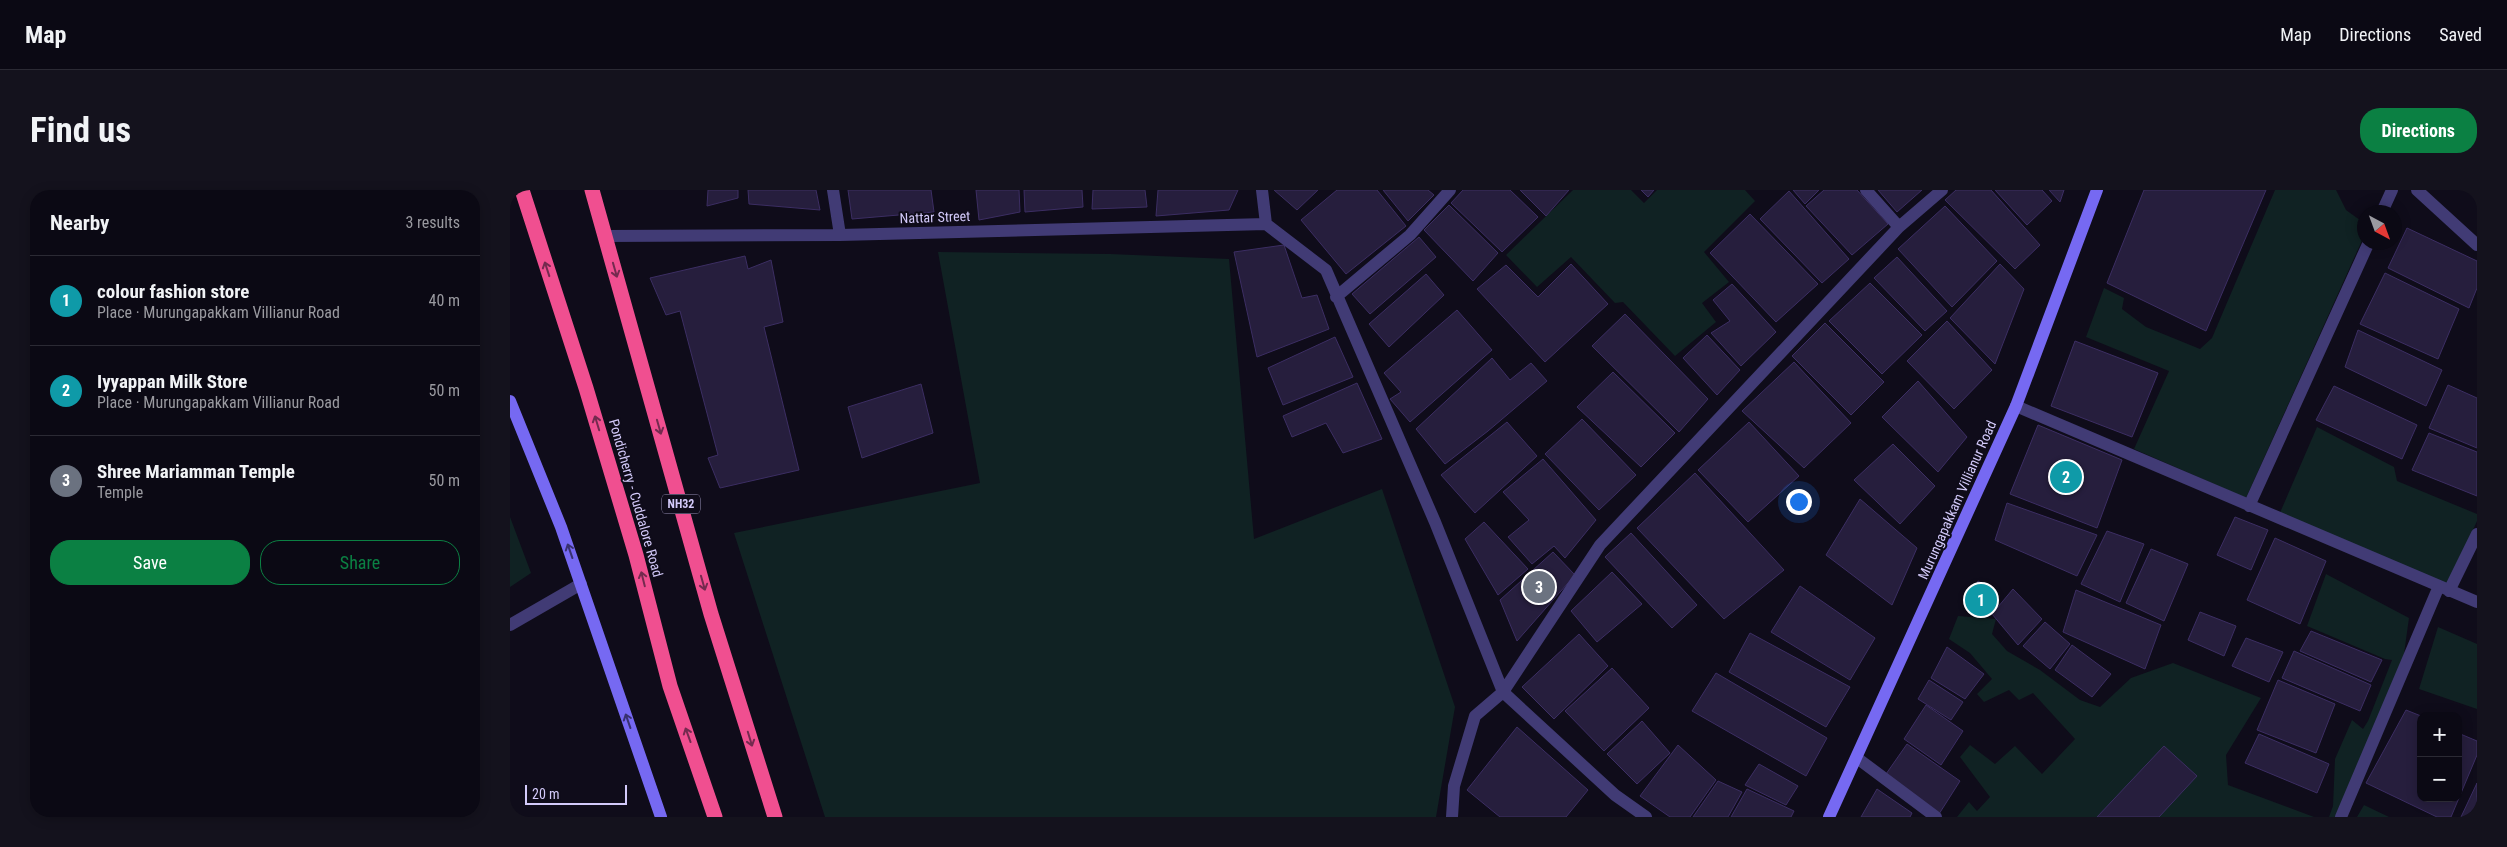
<!DOCTYPE html>
<meta charset="utf-8">
<style>
:root{--surface:#0b0914;--page:#14121d;--text:#f1f3f6;--muted:#9a9aa0;--line:#2b2a34;--accent:#0b8043}
body{margin:0;font-family:"Roboto Condensed",sans-serif;background:var(--page);color:var(--text)}
.controls{position:absolute;right:15px;bottom:15px;display:grid;overflow:hidden;border-radius:10px;box-shadow:0 2px 12px #0003}
.controls button{width:45px;height:45px;display:grid;place-items:center;padding:0;border:0;border-bottom:1px solid var(--line);background:var(--surface);color:var(--text);font:25px sans-serif}
.compass{position:absolute;left:1847px;top:15px;width:45px;height:45px;border-radius:50%;background:var(--surface);box-shadow:0 2px 12px #0003;rotate:139deg}
.scale{position:absolute;left:15px;bottom:12px;width:102px;box-sizing:border-box;padding-left:5px;border:2px solid #d3cafa;border-top:0;font-size:14px;line-height:18px;white-space:nowrap;color:#d3cafa;-webkit-text-stroke:4px #0f0c1a;paint-order:stroke}
.you{position:absolute;left:1288px;top:311px;width:18px;height:18px;margin:-12px;border:4px solid #fff;border-radius:50%;background:#1a73e8;box-shadow:0 0 0 8px #1a73e833}
.badge{display:grid;place-items:center;width:32px;height:32px;border-radius:50%;background:var(--accent);color:#fff;font-size:16px;font-weight:700}
.pin{position:absolute;translate:-50% -50%;border:2px solid #fff;box-shadow:0 1px 5px #0006}
.list{margin:0;padding:0;list-style:none}
h2{display:flex;justify-content:space-between;align-items:center;height:65px;margin:0;padding:0 20px;font-size:21px}
h2 small{font-size:16px;font-weight:400;color:var(--muted)}
.list li{display:grid;grid-template-columns:32px 1fr auto;gap:15px;align-items:center;box-sizing:border-box;height:90px;padding:0 20px;border-top:1px solid var(--line)}
.list b{display:block;font-size:19px;white-space:nowrap}
.list p{margin:0;font-size:16px;white-space:nowrap;color:var(--muted)}
.list em{font-size:16px;font-style:normal;color:var(--muted)}
.actions{display:flex;gap:10px;padding:15px 20px}
.actions a{flex:1;padding:11px 0;border:1px solid var(--accent);border-radius:20px;text-align:center;font-size:18px;color:var(--accent)}
.actions .main{background:var(--accent);color:#fff}
.map{position:relative;flex:none;width:1967px;height:627px;overflow:hidden;border-radius:20px}
header{display:flex;align-items:center;gap:30px;box-sizing:border-box;height:70px;padding:0 25px;background:var(--surface);border-bottom:1px solid var(--line)}
header strong{font-size:24px}
nav{display:flex;gap:28px;margin-inline-start:auto;font-size:18px}
.intro{display:flex;align-items:center;justify-content:space-between;box-sizing:border-box;height:120px;padding:0 30px}
h1{margin:0;font-size:35px}
.button{padding:12px 22px;border-radius:20px;background:var(--accent);color:#fff;font-size:18px;font-weight:700}
main{display:flex;gap:30px;padding:0 30px}
aside{flex:1;background:var(--surface);border-radius:20px;box-shadow:0 2px 12px #0003}
.map>svg:first-child{display:block}
.green{fill:#102223}
.building{fill:#261e3d;stroke:#3c2e63}
.lines{fill:none;stroke-linecap:round;stroke-linejoin:round}
.street{stroke:#413b75;stroke-width:12}
.secondary{stroke:#7669f2;stroke-width:12}
.highway{stroke:#f04f90;stroke-width:15}
.oneway{stroke:#742a4f}
.oneway2{stroke:#383170}
.labels{text-anchor:middle;dominant-baseline:central;stroke-width:4;stroke-linejoin:round;paint-order:stroke}
.shield{fill:#0f0c1a;stroke:#9891b7;stroke-width:1}
.shield-label{font-size:12px;font-weight:bold;fill:#d3cafa}
.street-label{font-size:14px;fill:#d3cafa;stroke:#0f0c1a}
</style>
<header>
<strong>Map</strong>
<nav><a>Map</a><a>Directions</a><a>Saved</a></nav>
</header>
<div class="intro"><h1>Find us</h1><a class="button">Directions</a></div>
<main>
<aside>
<h2>Nearby<small>3 results</small></h2>
<ul class="list">
<li><span class="badge" style="background:#0f9aa8">1</span><div><b>colour fashion store</b><p>Place · Murungapakkam Villianur Road</p></div><em>40 m</em></li>
<li><span class="badge" style="background:#0f9aa8">2</span><div><b>Iyyappan Milk Store</b><p>Place · Murungapakkam Villianur Road</p></div><em>50 m</em></li>
<li><span class="badge" style="background:#6b7280">3</span><div><b>Shree Mariamman Temple</b><p>Temple</p></div><em>50 m</em></li>
</ul>
<div class="actions"><a class="main">Save</a><a>Share</a></div>
</aside>
<div class="map">
<svg width="1967" height="627" viewBox="0 0 1967 627">
<rect width="100%" height="100%" fill="#0f0c1a"/>
<!-- green -->
<path class="green" d="M1063,0h58l13,13 13,-13h88l10,11 -51,51 25,30 -27,21 14,19 -41,34 -52,-54 -8,1 -44,-46 -34,30 -31,-32z
M1765,0h61l10,20 18,13v13l-118,262 -112,-49 35,-78 -83,-34 18,-49 20,10 -2,11 24,18 54,22 12,-11z
M428,62l172,2 119,5 25,280 128,-50 73,218 -19,110h-611l-91,-284 246,-50z
M1807,237l77,40 3,14 80,33v7l-30,66 -168,-72z
M0,327l21,56 -21,14z
M1816,384l83,44 -6,43 -65,156h-9l4,-11 2,-47 17,-39 11,9 5,-8 24,-61 -7,-1 -78,-33z
M1448,426l38,3 -4,15 15,17 33,19 40,30 20,7 31,-29 42,-15 88,35 -35,57 2,30 86,32h-357l12,-15 8,9 13,-14 -30,-40 10,-12 25,19 20,-18 27,28 33,-35 -42,-46 -14,7 -10,-10 -25,12 -7,-8 15,-15 -22,-26 -21,-14z
M1928,437l39,17v65l-58,-20z
M1854,615l25,12h-32z"/>
<!-- building -->
<path class="building" d="M198,0h30v8l-31,8z
M238,0h68l4,20 -71,-6z
M338,0h83l3,22 -82,7z
M466,0h43l1,22 -41,8z
M514,0h58l1,17 -58,5z
M583,0h52l2,17 -55,2z
M648,0h80l-9,20 -73,6z
M764,0h44l-21,20z
M827,0h40l29,36 -60,48 -45,-54z
M873,0h45l6,5 -26,26z
M953,0h47l28,27 -36,35 -51,-49z
M1010,0h49l-23,26z
M1131,0h13l-6,7z
M1283,0h26l-14,14z
M1314,0h33l31,34 -36,31 -46,-49z
M1368,0h44l-25,22z
M1446,0h35l49,55 -25,24 -70,-69z
M1485,0h47l10,11 -25,24z
M1539,0h15l-4,12z
M1634,0h122l-60,141 -99,-48z
M1279,1l60,68 -27,24 -62,-64z
M939,15l49,48 -25,28 -49,-51z
M1435,16l52,55 -45,46 -54,-58z
M1240,24l68,70 -42,38 -66,-69z
M1897,38l70,33v27l-8,20 -81,-40z
M909,47l17,20 -66,57 -18,-20z
M774,55l18,53 15,-3 12,34 -72,28 -23,-105z
M235,66l3,13 23,-9 12,62 -19,5 35,143 -79,18 -12,-30 10,-3 -38,-144 -14,4 -16,-37z
M1387,67l50,54 -22,20 -51,-53z
M1061,74l37,40 -63,58 -68,-73 29,-24 32,32z
M1490,74l24,25 -29,75 -45,-46z
M1875,83l74,36 -21,50 -78,-35z
M916,84l18,21 -55,52 -20,-23z
M1360,93l52,52 -40,39 -53,-53z
M1222,94l44,48 -35,34 -30,-33 19,-12 -17,-21z
M947,120l35,40 -82,72 -20,-23 11,-7 -17,-19z
M1115,124l83,85 -29,33 -87,-86z
M1437,131l45,49 -38,39 -47,-48z
M1315,133l59,59 -33,33 -59,-59z
M1848,140l84,40 -16,36 -81,-39z
M1197,145l33,35 -23,25 -34,-37z
M825,147l18,40 -70,28 -15,-37z
M1565,151l83,32 -26,64 -81,-31z
M982,168l18,22 21,-17 16,18 -59,50 -43,33 -29,-35z
M1284,172l57,61 -47,45 -62,-57z
M1103,182l62,61 -34,34 -64,-60z
M1408,191l49,56 -29,35 -56,-55z
M847,193l25,56 -39,14 -17,-30 -34,14 -9,-21z
M411,194l12,49 -71,25 -14,-51z
M1938,195l29,13v50l-48,-20z
M1824,196l83,39 -15,34 -86,-39z
M1072,229l54,56 -37,35 -54,-56z
M997,232l30,34 -62,57 -34,-38z
M1239,232l50,54 -51,46 -50,-52z
M1528,235l84,35 -25,68 -87,-34z
M1919,243l48,19v44l-65,-26z
M1383,254l42,42 -35,38 -46,-44z
M1033,269l53,61 -31,38 -11,-12 -22,18 -24,-27 21,-17 -26,-28z
M1185,283l89,97 -60,49 -87,-91z
M1350,309l57,49 -25,57 -66,-50z
M1497,313l90,32 -20,41 -82,-36z
M1725,327l33,13 -17,40 -34,-15z
M974,332l44,47 -30,26 -33,-56z
M1597,341l37,13 -24,58 -39,-18z
M1121,343l66,72 -25,23 -67,-71z
M1765,348l51,23 -26,63 -53,-24z
M1641,359l37,15 -24,57 -38,-18z
M1043,362l22,23 -58,66 -17,-41z
M1102,382l30,32 -45,38 -26,-31z
M1468,391l18,10 -11,25 -19,-7z
M1290,396l75,52 -25,42 -79,-48z
M1503,399l29,30 -24,26 -26,-31z
M1566,400l85,35 -16,44 -82,-37z
M1690,422l36,14 -12,30 -36,-16z
M1535,432l25,22 -20,25 -27,-23z
M1801,441l71,29 -11,22 -71,-31z
M1240,443l100,54 -24,40 -97,-55z
M1069,444l29,32 -54,53 -32,-32z
M1736,448l37,14 -14,30 -37,-16z
M1562,455l39,29 -19,23 -37,-27z
M1437,457l37,27 -19,25 -34,-21z
M1784,461l77,34 -11,26 -78,-33z
M1102,478l37,40 -45,43 -39,-40z
M1206,483l111,65 -21,38 -114,-65z
M1419,490l34,22 -12,18 -33,-21z
M1768,490l57,24 -19,49 -59,-23z
M1416,515l37,26 -22,34 -37,-26z
M1896,520l15,6v82h37v-65l19,8v14l-26,62h-14l-71,-34z
M1132,531l28,32 -33,31 -30,-30z
M1007,537l71,63 -22,27h-66l-33,-27z
M1749,544l70,30 -12,29 -72,-30z
M1397,554l53,37 -21,33 -53,-40z
M1168,555l38,35 -26,37h-20l-30,-21z
M1654,556l33,30 -38,41h-62z
M1249,574l39,22 -12,19 -41,-20z
M1208,591l24,11 -14,25h-35z
M1967,593v34h-16z
M1237,599l47,22 -3,6h-60z
M1367,599l35,24 -2,4h-49z"/>
<g class="lines">
<!-- street -->
<path class="street" d="M323,0l7,45
M752,0l4,34 60,46 109,252 68,170 112,103 31,22
M1356,0l33,37
M1907,0l60,55
M1872,22l10,-22
M96,46l234,-1 426,-11
M826,107l74,-62 40,-45
M1506,216l461,196
M1739,316l120,-264
M1939,401l28,-57
M0,435l71,-41
M1347,568l79,59
M942,627l2,-31 21,-70 28,-24 97,-147 299,-318 43,-37
M1831,627l98,-231"/>
<!-- secondary -->
<path class="secondary" d="M0,211l51,126 100,290
M1319,627l187,-411 81,-216"/>
<!-- highway -->
<path class="highway" d="M12,0l64,198 50,167 34,131 45,131
M82,0l119,424 64,203"/>
</g>
<!-- one-way arrows -->
<defs><path id="oneway-shaft" d="M-6 0H5M1.5-3L5.5 0L1.5 3" fill="none" stroke-width="1.6" stroke-linecap="round" stroke-linejoin="round" transform="scale(1.25)"/></defs>
<g class="oneway">
<use href="#oneway-shaft" transform="translate(37 79) rotate(-108)"/>
<use href="#oneway-shaft" transform="translate(105 80) rotate(74)"/>
<use href="#oneway-shaft" transform="translate(87 233) rotate(-107)"/>
<use href="#oneway-shaft" transform="translate(149 237) rotate(74)"/>
<use href="#oneway-shaft" transform="translate(133 389) rotate(-104)"/>
<use href="#oneway-shaft" transform="translate(193 393) rotate(74)"/>
<use href="#oneway-shaft" transform="translate(178 545) rotate(-110)"/>
<use href="#oneway-shaft" transform="translate(240 549) rotate(73)"/>
</g>
<g class="oneway2">
<use href="#oneway-shaft" transform="translate(60 361) rotate(-109)"/>
<use href="#oneway-shaft" transform="translate(118 531) rotate(-109)"/>
</g>
<g class="labels">
<!-- shield labels -->
<rect class="shield" x="152" y="304.5" width="38" height="19" rx="4"/>
<g class="shield-label">
<text x="171" y="314">NH32</text>
</g>
<!-- street labels -->
<g class="street-label">
<text transform="translate(425 27) rotate(-2)">Nattar Street</text>
<text transform="translate(126 308) rotate(74)">Pondicherry - Cuddalore Road</text>
<text transform="translate(1447 310) rotate(-66)">Murungapakkam Villianur Road</text>
</g>
</g>
</svg>
<div class="controls">
<button>+</button>
<button>−</button>
</div>
<svg class="compass" viewBox="-18 -18 36 36"><path d="M0-13l5 13h-10z" fill="#e53935"/><path d="M0 13l5-13h-10z" fill="#9a9aa0"/></svg>
<div class="scale">20 m</div>
<div class="you"></div>
<div class="pin badge" style="left:1471px;top:410px;background:#0f9aa8">1</div>
<div class="pin badge" style="left:1556px;top:287px;background:#0f9aa8">2</div>
<div class="pin badge" style="left:1029px;top:397px;background:#6b7280">3</div>
</div>
</main>
